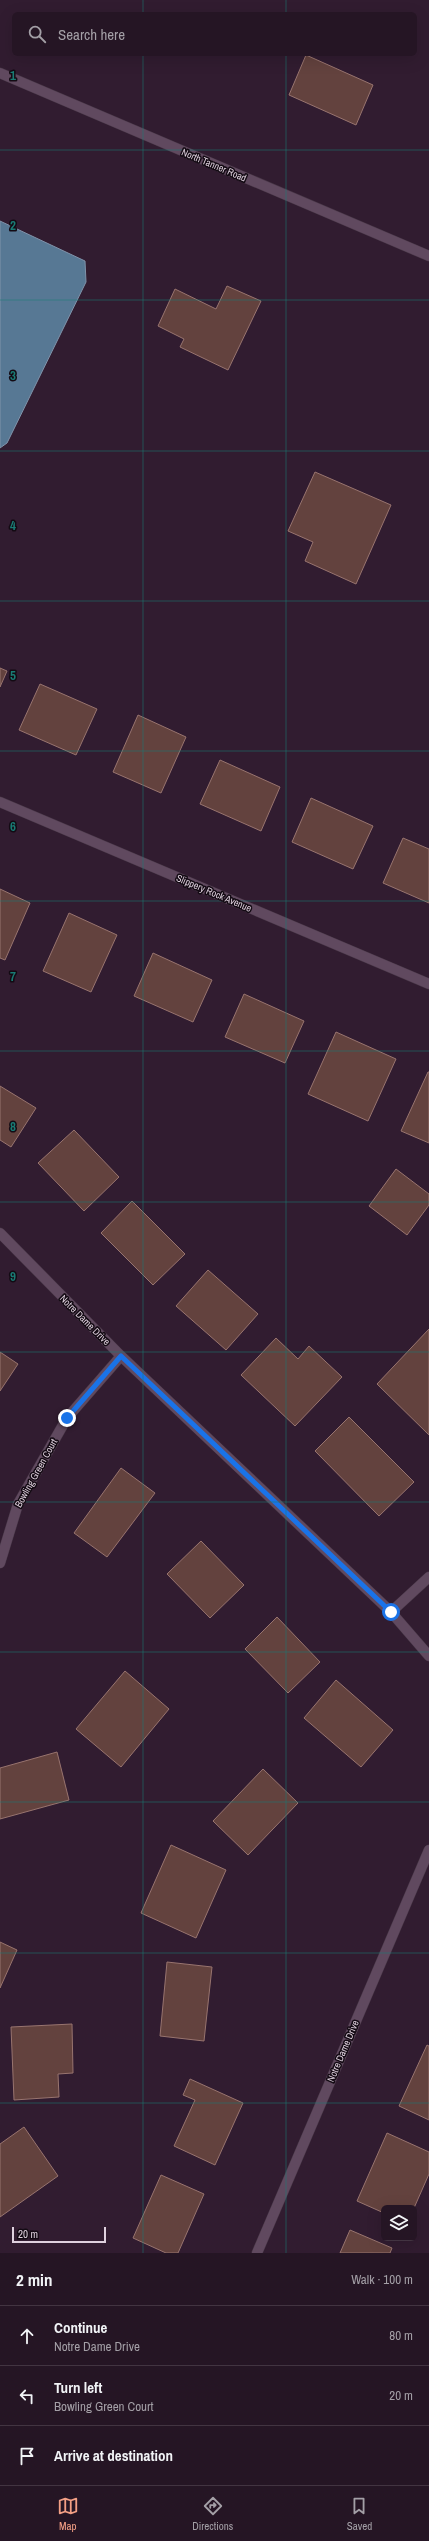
<!DOCTYPE html>
<meta charset="utf-8">
<style>
:root{--surface:#251524;--page:#312231;--text:#f1f3f6;--muted:#a39fa6;--line:#423441;--accent:#f39f85}
body{margin:0;font-family:"Archivo Narrow",sans-serif;background:var(--page);color:var(--text)}
.controls{position:absolute;right:12px;bottom:12px;display:grid;overflow:hidden;border-radius:6px;box-shadow:0 4px 16px #0002}
.controls button{width:36px;height:36px;display:grid;place-items:center;padding:0;border:0;border-bottom:1px solid var(--line);background:var(--surface);color:var(--text);font:20px sans-serif}
.scale{position:absolute;left:12px;bottom:10px;width:94px;box-sizing:border-box;padding-left:4px;border:2px solid #dfd1de;border-top:0;font-size:11px;line-height:14px;white-space:nowrap;color:#dfd1de;-webkit-text-stroke:3px #130a13;paint-order:stroke}
.stop{position:absolute;width:12px;height:12px;margin:-9px;border:3px solid #1a73e8;border-radius:50%;background:#fff}
.stop.end{background:#1a73e8;border-color:#fff;box-shadow:0 1px 4px #0008}
.list{margin:0;padding:0;list-style:none}
h2{display:flex;justify-content:space-between;align-items:center;height:52px;margin:0;padding:0 16px;font-size:17px}
h2 small{font-size:13px;font-weight:400;color:var(--muted)}
.list li{display:grid;grid-template-columns:26px 1fr auto;gap:12px;align-items:center;box-sizing:border-box;height:60px;padding:0 16px;border-top:1px solid var(--line)}
.list b{display:block;font-size:15px;white-space:nowrap}
.list p{margin:0;font-size:13px;white-space:nowrap;color:var(--muted)}
.list em{font-size:13px;font-style:normal;color:var(--muted)}
.icon{flex:none;width:22px;height:22px;fill:none;stroke:currentColor;stroke-width:2;stroke-linecap:round;stroke-linejoin:round}
.map{position:relative;flex:none;width:429px;height:2253px;overflow:hidden}
.search{position:absolute;background:var(--surface);box-shadow:0 4px 16px #0002;left:12px;right:12px;top:12px;height:44px;display:flex;align-items:center;gap:10px;box-sizing:border-box;padding:0 14px;border-radius:6px;color:var(--muted);font-size:15px}
.sheet{height:232px;background:var(--surface)}
nav{display:flex;justify-content:space-around;align-items:center;box-sizing:border-box;height:56px;border-top:1px solid var(--line);background:var(--surface);font-size:11px;color:var(--muted)}
nav a{display:grid;justify-items:center;gap:2px}
nav .on{color:var(--accent)}
.map>svg:first-child{display:block}
.water{fill:#577894;stroke:#8093aa}
.building{fill:#63423e;stroke:#98746f}
.lines{fill:none;stroke-linecap:round;stroke-linejoin:round}
.street-casing{stroke:#483747;stroke-width:11}
.secondary-casing{stroke:#483747;stroke-width:11}
.street{stroke:#60495f;stroke-width:10}
.secondary{stroke:#60495f;stroke-width:10}
.route{stroke:#1a73e8;stroke-width:5}
.grid{fill:none;stroke:#197b74;stroke-width:1;stroke-opacity:0.55}
.labels{text-anchor:middle;dominant-baseline:central;stroke-width:3;stroke-linejoin:round;paint-order:stroke}
.street-label{font-size:10px;fill:#dfd1de;stroke:#130a13}
.grid-label{font-size:13px;text-anchor:middle;font-weight:bold;fill:#197b74;stroke:#130a13;stroke-width:3;stroke-linejoin:round;paint-order:stroke}
</style>
<div class="map">
<svg width="429" height="2253" viewBox="0 0 429 2253">
<rect width="100%" height="100%" fill="#311c30"/>
<!-- water -->
<path class="water" d="M0,221l85,40 1,21 -79,161 -7,5z"/>
<!-- building -->
<path class="building" d="M306,55l67,30 -17,40 -67,-30z
M227,286l34,15 -33,69 -48,-23 4,-8 -26,-13 17,-37 41,20z
M315,472l76,33 -35,79 -51,-23 8,-19 -25,-11z
M0,668l7,3 -7,16z
M40,684l57,25 -21,46 -57,-25z
M138,715l48,22 -25,56 -48,-21z
M220,760l60,27 -19,44 -61,-27z
M311,798l62,28 -20,43 -61,-27z
M403,838l26,11v54l-46,-20z
M0,889l30,14 -25,57 -5,-2z
M69,913l48,22 -26,57 -48,-21z
M153,953l59,27 -19,42 -59,-26z
M244,994l60,27 -19,42 -60,-26z
M336,1032l60,27 -28,62 -60,-27z
M428,1072h1v71l-28,-12z
M0,1086l36,22 -25,39 -11,-7z
M74,1130l45,47 -35,34 -46,-48z
M396,1169l33,25v11l-22,30 -38,-29z
M132,1201l53,53 -32,31 -52,-52z
M208,1270l50,44 -32,36 -50,-44z
M429,1329v106l-52,-51z
M276,1338l22,21 11,-13 33,31 -47,49 -54,-51z
M0,1352l18,12 -18,27z
M349,1417l65,65 -35,34 -64,-65z
M121,1468l34,25 -48,64 -33,-24z
M201,1541l43,44 -34,33 -43,-44z
M277,1617l43,45 -32,31 -43,-44z
M125,1671l44,38 -48,58 -45,-38z
M336,1680l57,50 -32,37 -57,-49z
M57,1752l12,48 -69,19v-51z
M263,1769l35,34 -50,52 -35,-34z
M171,1845l55,25 -30,68 -55,-25z
M0,1942l17,8 -17,38z
M167,1962l45,5 -8,74 -44,-5z
M72,2024l1,49 -15,1 1,23 -45,3 -3,-73z
M427,2045l2,1v74l-30,-14z
M190,2079l53,24 -28,62 -41,-19 21,-46 -12,-5z
M24,2127l34,49 -58,41v-73z
M387,2133l42,19v22l-15,34h-30v5l-27,-12z
M161,2175l43,19 -26,59h-12l-33,-15z
M350,2230l42,18 -2,5h-50z"/>
<g class="lines">
<!-- street casing -->
<g class="street-casing">
<path id="street" d="M0,802l429,182
M0,1233l121,123 270,256 38,44
M0,1563l18,-59 49,-86 54,-62
M391,1612l38,-35
M257,2253l172,-403"/>
</g>
<!-- secondary casing -->
<g class="secondary-casing">
<path id="secondary" d="M0,73l429,183"/>
</g>
<!-- street -->
<use href="#street" class="street"/>
<!-- secondary -->
<use href="#secondary" class="secondary"/>
</g>
<g class="lines">
<!-- route -->
<path class="route" d="M67,1418l54,-62 270,256"/>
</g>
<!-- grid -->
<path class="grid" d="M143,0v14M286,0v14M143,54v2199M286,54v2199M0,150h429M0,300h429M0,451h429M0,601h429M0,751h429M0,901h429M0,1051h429M0,1202h429M0,1352h429M0,1502h429M0,1652h429M0,1802h429M0,1953h429M0,2103h429"/>
<g class="labels">
<!-- street labels -->
<g class="street-label">
<text transform="translate(214 165) rotate(23)">North Tanner Road</text>
<text transform="translate(214 893) rotate(23)">Slippery Rock Avenue</text>
<text transform="translate(85 1320) rotate(45)">Notre Dame Drive</text>
<text transform="translate(36 1473) rotate(-61)">Bowling Green Court</text>
<text transform="translate(343 2051) rotate(-67)">Notre Dame Drive</text>
</g>
</g>
<g class="grid-label">
<text x="13" y="80">1</text>
<text x="13" y="230">2</text>
<text x="13" y="380">3</text>
<text x="13" y="530">4</text>
<text x="13" y="680">5</text>
<text x="13" y="831">6</text>
<text x="13" y="981">7</text>
<text x="13" y="1131">8</text>
<text x="13" y="1281">9</text>
</g>
</svg>
<div class="controls">
<button><svg class="icon" aria-label="layers" viewBox="0 0 24 24"><path d="M12 4l9 5-9 5-9-5zM3 14l9 5 9-5"/></svg></button>
</div>
<div class="scale">20 m</div>
<div class="stop" style="left:391px;top:1612px"></div>
<div class="stop end" style="left:67px;top:1418px"></div>
<div class="search"><svg class="icon" aria-label="search" viewBox="0 0 24 24"><circle cx="10" cy="10" r="6"/><path d="M15 15l6 6"/></svg>Search here</div>
</div>
<section class="sheet">
<h2>2 min<small>Walk · 100 m</small></h2>
<ul class="list">
<li><svg class="icon" aria-label="ahead" viewBox="0 0 24 24"><path d="M12 20V5M6 11l6-6 6 6"/></svg><div><b>Continue</b><p>Notre Dame Drive</p></div><em>80 m</em></li>
<li><svg class="icon" aria-label="left" viewBox="0 0 24 24"><path d="M17 20v-9H6M10 6l-5 5 5 5"/></svg><div><b>Turn left</b><p>Bowling Green Court</p></div><em>20 m</em></li>
<li><svg class="icon" aria-label="arrive" viewBox="0 0 24 24"><path d="M6 21V4h12l-3 4 3 4H6"/></svg><div><b>Arrive at destination</b></div></li>
</ul>
</section>
<nav>
<a class="on"><svg class="icon" aria-label="map" viewBox="0 0 24 24"><path d="M3 6l6-2 6 2 6-2v14l-6 2-6-2-6 2zM9 4v14M15 6v14"/></svg>Map</a>
<a><svg class="icon" aria-label="directions" viewBox="0 0 24 24"><path d="M12 3l9 9-9 9-9-9zM9 14v-3h6M13 9l2 2-2 2"/></svg>Directions</a>
<a><svg class="icon" aria-label="saved" viewBox="0 0 24 24"><path d="M7 4h10v16l-5-4-5 4z"/></svg>Saved</a>
</nav>
